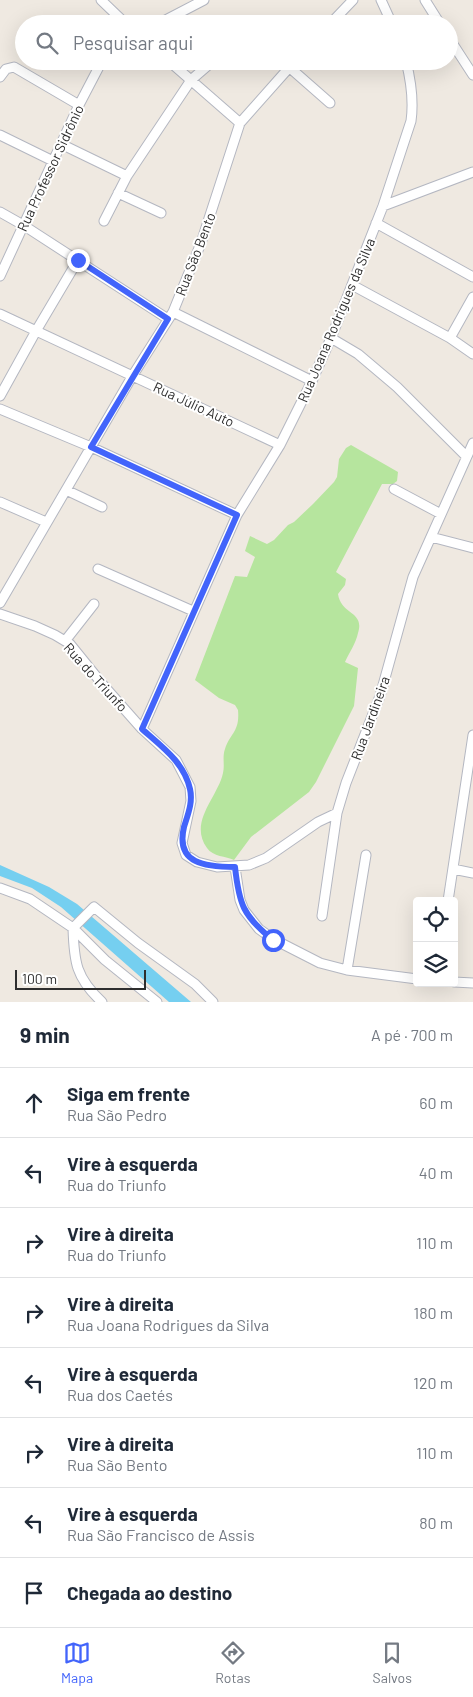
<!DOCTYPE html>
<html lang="pt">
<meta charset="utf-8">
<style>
:root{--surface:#fff;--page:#f6f6f7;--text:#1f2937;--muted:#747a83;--line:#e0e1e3;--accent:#4264fb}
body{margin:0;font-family:Barlow,sans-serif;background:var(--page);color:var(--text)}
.controls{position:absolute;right:15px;bottom:15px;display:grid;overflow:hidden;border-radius:5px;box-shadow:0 5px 20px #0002}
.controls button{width:45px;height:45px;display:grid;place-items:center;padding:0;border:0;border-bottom:1px solid var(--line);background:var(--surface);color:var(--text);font:25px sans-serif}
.scale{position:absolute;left:15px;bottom:12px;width:131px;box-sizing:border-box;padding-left:5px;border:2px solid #2e2e2e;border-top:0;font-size:14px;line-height:18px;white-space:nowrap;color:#2e2e2e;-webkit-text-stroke:4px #fff;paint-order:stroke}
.stop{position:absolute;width:15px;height:15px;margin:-11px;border:4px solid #4264fb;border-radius:50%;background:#fff}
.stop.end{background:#4264fb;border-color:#fff;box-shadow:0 1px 5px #0008}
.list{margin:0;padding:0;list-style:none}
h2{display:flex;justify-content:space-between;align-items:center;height:65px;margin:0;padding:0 20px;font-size:21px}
h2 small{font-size:16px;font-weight:400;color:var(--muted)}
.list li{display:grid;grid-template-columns:32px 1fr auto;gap:15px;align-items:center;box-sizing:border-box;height:70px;padding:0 20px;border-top:1px solid var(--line)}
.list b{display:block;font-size:19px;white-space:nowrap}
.list p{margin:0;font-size:16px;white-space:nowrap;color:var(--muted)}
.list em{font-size:16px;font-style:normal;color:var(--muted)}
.icon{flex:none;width:28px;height:28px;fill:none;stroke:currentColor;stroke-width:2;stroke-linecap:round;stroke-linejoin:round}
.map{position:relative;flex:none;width:473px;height:1002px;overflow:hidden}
.search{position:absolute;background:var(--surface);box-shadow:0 5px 20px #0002;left:15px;right:15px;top:15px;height:55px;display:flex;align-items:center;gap:12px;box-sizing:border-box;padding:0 18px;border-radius:28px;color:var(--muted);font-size:19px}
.sheet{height:625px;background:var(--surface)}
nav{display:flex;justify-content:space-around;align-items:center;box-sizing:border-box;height:70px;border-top:1px solid var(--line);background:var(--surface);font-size:14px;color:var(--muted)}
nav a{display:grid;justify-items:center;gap:2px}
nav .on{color:var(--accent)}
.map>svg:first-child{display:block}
.green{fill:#b6e59e}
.water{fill:#75cff0}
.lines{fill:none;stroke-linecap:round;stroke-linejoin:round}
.minor-casing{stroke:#b4b7c1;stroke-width:11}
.minor{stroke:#fff;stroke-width:9}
.route{stroke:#4264fb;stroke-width:6}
.labels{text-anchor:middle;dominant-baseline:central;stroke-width:4;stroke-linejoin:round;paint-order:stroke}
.street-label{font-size:14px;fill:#2e2e2e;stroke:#fff}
</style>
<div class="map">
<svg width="473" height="1002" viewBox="0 0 473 1002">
<rect width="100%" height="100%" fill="#efe9e1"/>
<!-- green -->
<path class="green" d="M351,445l47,27 -1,9 -4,3h-11l-46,88 10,7 -1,6 -7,9c3,21 27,17 20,39 -2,10 -9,20 -13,29l13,6 -4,38 -38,76 -7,10 -58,45 -17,23c-8,-4 -21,-3 -27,-12 -19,-26 11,-51 16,-75 2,-8 -1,-16 2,-24 5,-16 15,-17 13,-39l-3,-5 -16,-7 -24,-18 40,-104 12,1 8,-20 -10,-6 5,-15 17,8 7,-4 14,-15 6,-3 19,-18 21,-22 3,-5 2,-18 7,-11z"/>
<!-- water -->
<path class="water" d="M0,865l49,22 28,17 114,98h-22l-108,-95 -29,-19 -32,-12z"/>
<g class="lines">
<!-- minor casing -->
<g class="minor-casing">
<path id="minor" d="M101,0l25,24
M381,0l11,24
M425,0l15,24
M287,22l1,2
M158,24l46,-24
M330,24l23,-24
M449,38l24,37
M169,61l71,62
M289,67l41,36
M0,77l6,-8 8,-2 65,38
M0,135l53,26
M61,144l66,32
M118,193l43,20
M383,206l90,-34
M0,212l23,13 145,94
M104,221l23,-45 64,-96 22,-19
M376,223l97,54
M0,276l79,-171 23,-44
M352,285l98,53 23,16
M173,312l139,69
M0,314l280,131
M331,338l27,16 39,33 69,69
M450,338l23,-41
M0,396l36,-65 42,-71
M0,409l91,38 146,68
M394,489l47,25
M66,490l36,17
M0,502l46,20
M431,537l42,11
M98,569l95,42
M0,603l133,-228 40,-63 28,-69 39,-120 55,-62
M0,614l35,12 20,9 15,9 34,42 38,43 34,31 14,27 1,14 -9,42 4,12 11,7 20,5 32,-2 17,-7 52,-36 19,-9
M65,641l29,-37
M142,729l95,-214 43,-70 32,-64 19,-43 52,-132 28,-85c3,-21 0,-40 -5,-60
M235,867l5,33 4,10 15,19 14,10 47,24 27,7 70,9
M453,869l20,4
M0,888l30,11 43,29 32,32 52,42
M448,901l25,-166
M322,916l15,-103 9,-30 34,-87 33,-119 60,-134
M347,970l19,-115
M454,982l19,1
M102,1002c-26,-24 -28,-40 -29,-74l21,-21 44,36 57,41 18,18"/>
</g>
<!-- minor -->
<use href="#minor" class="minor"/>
</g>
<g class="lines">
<!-- route -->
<path class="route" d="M78,260l90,59 -77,128 146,68 -95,214c19,17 42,33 48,60 3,13 -2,25 -6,38 -9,37 22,40 51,40 4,37 8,49 38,73"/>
</g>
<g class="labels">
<!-- street labels -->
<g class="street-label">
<text transform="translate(50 168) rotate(-65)">Rua Professor Sidrônio</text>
<text transform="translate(195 254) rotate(-69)">Rua São Bento</text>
<text transform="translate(336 320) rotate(-67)">Rua Joana Rodrigues da Silva</text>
<text transform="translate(194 404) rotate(25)">Rua Júlio Auto</text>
<text transform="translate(96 677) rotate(48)">Rua do Triunfo</text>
<text transform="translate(370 718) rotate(-70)">Rua Jardineira</text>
</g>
</g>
</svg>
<div class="controls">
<button><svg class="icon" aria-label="locate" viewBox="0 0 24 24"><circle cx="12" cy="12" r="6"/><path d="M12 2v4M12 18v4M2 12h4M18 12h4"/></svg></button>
<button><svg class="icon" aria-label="layers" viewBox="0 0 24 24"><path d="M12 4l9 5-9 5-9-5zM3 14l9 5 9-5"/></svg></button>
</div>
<div class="scale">100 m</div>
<div class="stop" style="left:273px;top:940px"></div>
<div class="stop end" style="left:78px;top:260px"></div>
<div class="search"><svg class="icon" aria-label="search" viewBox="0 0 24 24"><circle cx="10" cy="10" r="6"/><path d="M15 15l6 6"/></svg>Pesquisar aqui</div>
</div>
<section class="sheet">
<h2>9 min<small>A pé · 700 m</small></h2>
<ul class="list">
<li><svg class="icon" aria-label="ahead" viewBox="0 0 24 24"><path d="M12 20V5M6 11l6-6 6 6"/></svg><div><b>Siga em frente</b><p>Rua São Pedro</p></div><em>60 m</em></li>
<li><svg class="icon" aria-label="left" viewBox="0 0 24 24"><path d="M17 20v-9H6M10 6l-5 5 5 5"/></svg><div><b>Vire à esquerda</b><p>Rua do Triunfo</p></div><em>40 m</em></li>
<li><svg class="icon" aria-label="right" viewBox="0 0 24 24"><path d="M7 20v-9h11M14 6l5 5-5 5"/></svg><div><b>Vire à direita</b><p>Rua do Triunfo</p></div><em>110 m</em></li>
<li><svg class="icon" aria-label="right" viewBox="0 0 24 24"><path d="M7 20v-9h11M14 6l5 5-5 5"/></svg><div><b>Vire à direita</b><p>Rua Joana Rodrigues da Silva</p></div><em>180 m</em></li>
<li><svg class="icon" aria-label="left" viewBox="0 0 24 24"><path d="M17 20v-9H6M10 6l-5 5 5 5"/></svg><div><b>Vire à esquerda</b><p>Rua dos Caetés</p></div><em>120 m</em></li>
<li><svg class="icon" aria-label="right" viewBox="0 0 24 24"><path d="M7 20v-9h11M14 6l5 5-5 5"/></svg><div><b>Vire à direita</b><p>Rua São Bento</p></div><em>110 m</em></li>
<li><svg class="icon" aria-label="left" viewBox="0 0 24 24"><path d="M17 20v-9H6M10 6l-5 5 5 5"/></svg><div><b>Vire à esquerda</b><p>Rua São Francisco de Assis</p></div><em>80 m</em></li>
<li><svg class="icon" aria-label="arrive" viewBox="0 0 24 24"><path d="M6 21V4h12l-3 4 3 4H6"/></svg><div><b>Chegada ao destino</b></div></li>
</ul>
</section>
<nav>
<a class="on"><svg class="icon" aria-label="map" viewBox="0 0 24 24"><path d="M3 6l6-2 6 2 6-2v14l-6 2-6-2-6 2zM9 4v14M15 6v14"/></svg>Mapa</a>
<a><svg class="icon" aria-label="directions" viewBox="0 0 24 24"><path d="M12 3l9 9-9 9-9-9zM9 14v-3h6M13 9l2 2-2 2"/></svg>Rotas</a>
<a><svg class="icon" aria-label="saved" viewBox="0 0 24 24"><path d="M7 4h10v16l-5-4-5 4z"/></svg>Salvos</a>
</nav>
